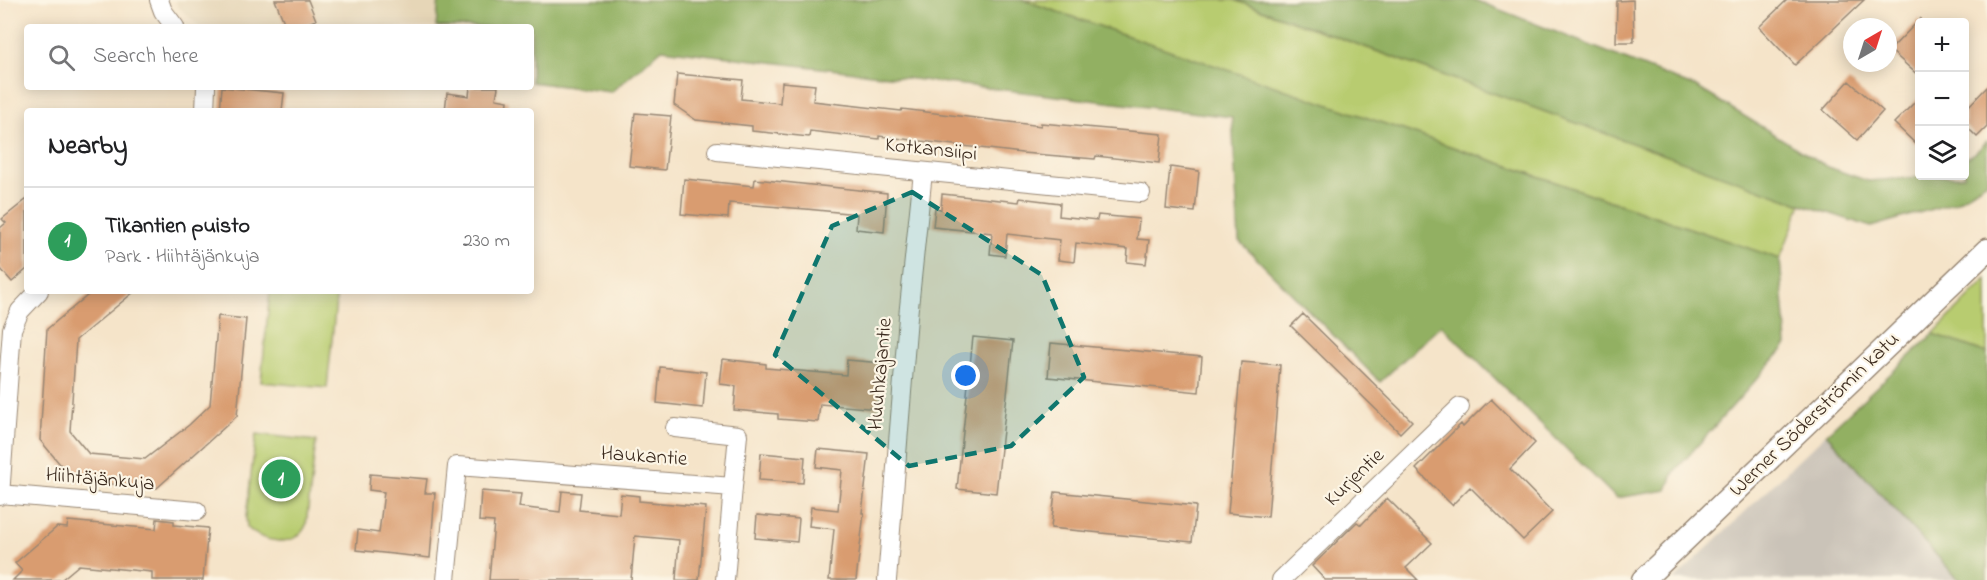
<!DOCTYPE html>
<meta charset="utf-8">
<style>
:root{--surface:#fff;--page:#f6f6f6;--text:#202124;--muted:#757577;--line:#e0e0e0;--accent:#b45309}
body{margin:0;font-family:"Indie Flower",sans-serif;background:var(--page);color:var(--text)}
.controls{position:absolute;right:18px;top:18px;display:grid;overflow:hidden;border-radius:6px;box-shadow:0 3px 15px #0003}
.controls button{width:54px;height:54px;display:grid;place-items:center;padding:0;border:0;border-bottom:2px solid var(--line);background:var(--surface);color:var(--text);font:30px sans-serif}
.compass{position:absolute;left:1843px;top:18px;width:54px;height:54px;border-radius:50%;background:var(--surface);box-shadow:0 3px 15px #0003;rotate:39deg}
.you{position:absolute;left:966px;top:376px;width:21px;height:21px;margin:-15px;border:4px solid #fff;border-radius:50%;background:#1a73e8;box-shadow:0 0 0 9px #1a73e833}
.badge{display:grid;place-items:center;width:39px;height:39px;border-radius:50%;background:var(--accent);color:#fff;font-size:20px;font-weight:700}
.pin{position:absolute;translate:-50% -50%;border:3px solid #fff;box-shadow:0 2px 6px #0006}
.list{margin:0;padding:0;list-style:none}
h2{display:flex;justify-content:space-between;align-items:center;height:78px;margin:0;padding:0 24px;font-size:26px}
h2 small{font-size:20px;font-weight:400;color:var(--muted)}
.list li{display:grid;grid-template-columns:39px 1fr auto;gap:18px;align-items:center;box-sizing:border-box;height:108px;padding:0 24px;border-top:2px solid var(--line)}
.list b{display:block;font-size:22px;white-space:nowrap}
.list p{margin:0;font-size:20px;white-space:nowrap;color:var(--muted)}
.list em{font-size:20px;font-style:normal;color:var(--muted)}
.icon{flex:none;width:33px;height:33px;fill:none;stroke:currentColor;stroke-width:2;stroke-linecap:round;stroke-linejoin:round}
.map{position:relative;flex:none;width:1987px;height:580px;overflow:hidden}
.search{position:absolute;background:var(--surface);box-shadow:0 3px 15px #0003;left:24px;top:24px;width:510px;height:66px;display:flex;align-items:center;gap:15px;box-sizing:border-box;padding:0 21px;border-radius:6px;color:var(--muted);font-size:22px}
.panel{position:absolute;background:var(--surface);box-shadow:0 3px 15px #0003;left:24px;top:108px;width:510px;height:186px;border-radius:6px}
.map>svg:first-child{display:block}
.built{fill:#e6d6b7}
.industrial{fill:#cac3b8}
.green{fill:#b8cc70;stroke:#7a7b47;stroke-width:1.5}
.forest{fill:#92b062;stroke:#666d40;stroke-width:1.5}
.building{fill:#d99c6f}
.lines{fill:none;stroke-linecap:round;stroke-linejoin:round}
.minor-casing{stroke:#988774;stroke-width:20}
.tertiary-casing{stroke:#988774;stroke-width:25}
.minor{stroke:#fff;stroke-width:18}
.tertiary{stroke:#fff;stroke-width:22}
.marked{fill:#0f766e;fill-opacity:0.2;stroke:#0f766e;stroke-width:4.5;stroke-dasharray:12 8;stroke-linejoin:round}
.labels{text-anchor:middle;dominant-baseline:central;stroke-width:4.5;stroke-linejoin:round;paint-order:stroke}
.street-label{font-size:21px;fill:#3b2a1e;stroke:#fcf5e5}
</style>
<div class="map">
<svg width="1987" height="580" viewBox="0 0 1987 580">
<rect width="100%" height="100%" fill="#fcf5e5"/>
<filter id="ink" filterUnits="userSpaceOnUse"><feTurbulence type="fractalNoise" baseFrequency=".0167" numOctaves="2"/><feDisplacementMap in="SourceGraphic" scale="12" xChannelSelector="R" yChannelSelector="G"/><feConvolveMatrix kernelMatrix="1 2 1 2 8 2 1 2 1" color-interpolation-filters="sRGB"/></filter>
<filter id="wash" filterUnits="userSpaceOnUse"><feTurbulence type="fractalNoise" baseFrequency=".008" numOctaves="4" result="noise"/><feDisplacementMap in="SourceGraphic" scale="24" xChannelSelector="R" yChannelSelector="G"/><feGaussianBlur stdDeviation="1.35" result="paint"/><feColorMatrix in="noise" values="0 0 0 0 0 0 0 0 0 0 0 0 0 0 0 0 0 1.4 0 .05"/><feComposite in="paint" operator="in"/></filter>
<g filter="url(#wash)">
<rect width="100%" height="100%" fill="#f5e4c9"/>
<!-- built -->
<path class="built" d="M176,0h263l-3,27h-236l-23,-21z"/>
<!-- industrial -->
<path class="industrial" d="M1826,434l133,146h-285z"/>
<!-- green -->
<path class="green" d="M1023,0h211l567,204 -21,55z
M1987,279v74l-54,-19z
M270,291h67l-10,97 -66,-6z
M256,434l60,7 -10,84c-10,24 -44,18 -59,2l-1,-10z"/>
<!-- forest -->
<path class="forest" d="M439,0h584l757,259 7,86 -113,127 -7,18 -51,8 -175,-173 -61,57 -141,-141 -7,-124 -570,-68 -51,43 -80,-10v-55h-95z
M1235,0h240l223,88 130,79 40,14 67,-5h29l1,-17 11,-7 11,-11v41l-31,20 -85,25 -70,-23z
M1933,334l54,19v227h-28l-133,-146z"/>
<g id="blocks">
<!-- building -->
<path class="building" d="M275,0h33l8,20 -18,7h-12z
M1633,0l1,42h-18l1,-41z
M1787,0h77l-69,65 -36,-38z
M1920,19v58l-30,-27z
M677,74l66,6 -2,19 39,4 2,-21 33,3 -2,16 88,10 1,-2 139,17v-3l121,11 -3,29 -63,-7 -1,3 -73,-6 -143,-17v3l-69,-8 -1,6 -57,-6v-5l-56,-6 -22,-15z
M1849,81l34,30 -26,29 -34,-30z
M222,87l62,6 -2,18h-62z
M470,87h28l-2,12 12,2 -1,10h-62l2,-18 22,3z
M1987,87v40l-10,10 -12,-12v-15z
M1920,97v51l-26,-25z
M635,113l36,3 -6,54 -36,-4z
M1170,167l29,4 -4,41 -29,-3z
M684,179l70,7 1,-7 132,14 -3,39 -28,-3 1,-15 -51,-5 -77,-6 -1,15 -47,-4z
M942,194l77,8 1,-4 40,5 -1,13 38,4 1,-5 41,4 -2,20 12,1 -3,24 -19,-2 1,-13 -52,-6 -2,19 -16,-2 2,-20 -53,-6 -2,22 -15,-2 2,-21 -59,-6 2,-19 6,1z
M27,199v70l-15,13 -12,-14v-40l6,-5 -4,-4z
M93,291h42l-59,49 -6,91 19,23 56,5 44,-34 21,-20 8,-89 28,3 -9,97 -80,72 -83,-7 -34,-41 7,-111z
M1303,314l109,107 -12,12 -109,-107z
M973,337l40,4 -17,152 -39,-4z
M1051,343l151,14 -3,35 -151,-15z
M723,359l43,5v4l80,7 1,-15 36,3 -4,46 -59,-5 -2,18 -40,-3v-5l-44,-4 2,-24 -16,-2z
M1241,362l39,3 -12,152 -40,-4z
M660,367l46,5 -3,36 -46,-5z
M1491,399l44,44 -25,26 42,43 -29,28 -53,-53 -18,18 -36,-36 45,-45 2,3z
M818,449l51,5 -7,59h2l-8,67h-27l5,-51 -25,-3 2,-19 27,3 4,-40 -26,-3z
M761,453l44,4 -2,26 -44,-3z
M370,474l57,5 -2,14h10l-5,65 -74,-8 2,-20 21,3 5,-41 -15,-2z
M481,491l40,3 -2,13 41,5 2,-21 19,2 -2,17 40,4 2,-20 18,2v5l67,6 -7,73h-23l3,-40 -44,-4 -4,44h-142l5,-58 -15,-1z
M1055,492l141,14 -4,36 -141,-14z
M1387,498l45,45 -26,25 12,12h-93l-13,-14 45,-44 4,3z
M757,515l42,4 -2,23 -42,-4z
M157,519l17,2v4l34,3 -5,52h-51v-8l-73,-7 -18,15h-48l9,-9 -7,-8 42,-36 10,1 1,-7 88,8z"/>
</g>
</g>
<g filter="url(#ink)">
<use href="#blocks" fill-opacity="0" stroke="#988774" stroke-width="1.5"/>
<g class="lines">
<!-- minor casing -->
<g class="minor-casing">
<path id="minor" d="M159,0l4,11 12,16
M205,111l1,-24
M717,151l424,42
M675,428l63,7 -5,52
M0,494l197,17
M0,496l12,-167 8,-18 19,-20
M446,580l11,-114 276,21 -8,93
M887,580l21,-263 15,-145
M1281,580l179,-173"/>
</g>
<!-- tertiary casing -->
<g class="tertiary-casing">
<path id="tertiary" d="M1643,580l344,-330"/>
</g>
<!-- minor -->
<use href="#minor" class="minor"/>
<!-- tertiary -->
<use href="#tertiary" class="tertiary"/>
</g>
</g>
<!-- marked area -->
<path class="marked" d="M912,192l130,83 42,102 -73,69 -102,20 -134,-111 57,-129z"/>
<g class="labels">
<!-- street labels -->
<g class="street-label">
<text transform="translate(931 150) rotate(6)">Kotkansiipi</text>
<text transform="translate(881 374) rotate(-85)">Huuhkajantie</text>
<text transform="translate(1815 415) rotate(-44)">Werner Söderströmin katu</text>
<text transform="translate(644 457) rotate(4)">Haukantie</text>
<text transform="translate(1355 478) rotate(-44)">Kurjentie</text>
<text transform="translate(100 480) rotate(5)">Hiihtäjänkuja</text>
</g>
</g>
</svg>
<div class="controls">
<button>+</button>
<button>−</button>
<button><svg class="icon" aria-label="layers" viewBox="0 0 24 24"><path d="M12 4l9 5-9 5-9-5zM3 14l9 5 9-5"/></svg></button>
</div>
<svg class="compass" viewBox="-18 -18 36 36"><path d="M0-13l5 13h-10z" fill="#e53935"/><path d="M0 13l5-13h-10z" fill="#757577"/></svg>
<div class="you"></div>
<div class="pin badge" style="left:281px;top:479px;background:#2e9e5b">1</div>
<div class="search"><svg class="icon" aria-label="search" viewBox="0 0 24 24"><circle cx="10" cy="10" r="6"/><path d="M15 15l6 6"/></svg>Search here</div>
<section class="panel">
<h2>Nearby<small></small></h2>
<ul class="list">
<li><span class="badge" style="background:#2e9e5b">1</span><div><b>Tikantien puisto</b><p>Park · Hiihtäjänkuja</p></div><em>230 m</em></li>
</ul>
</section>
</div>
